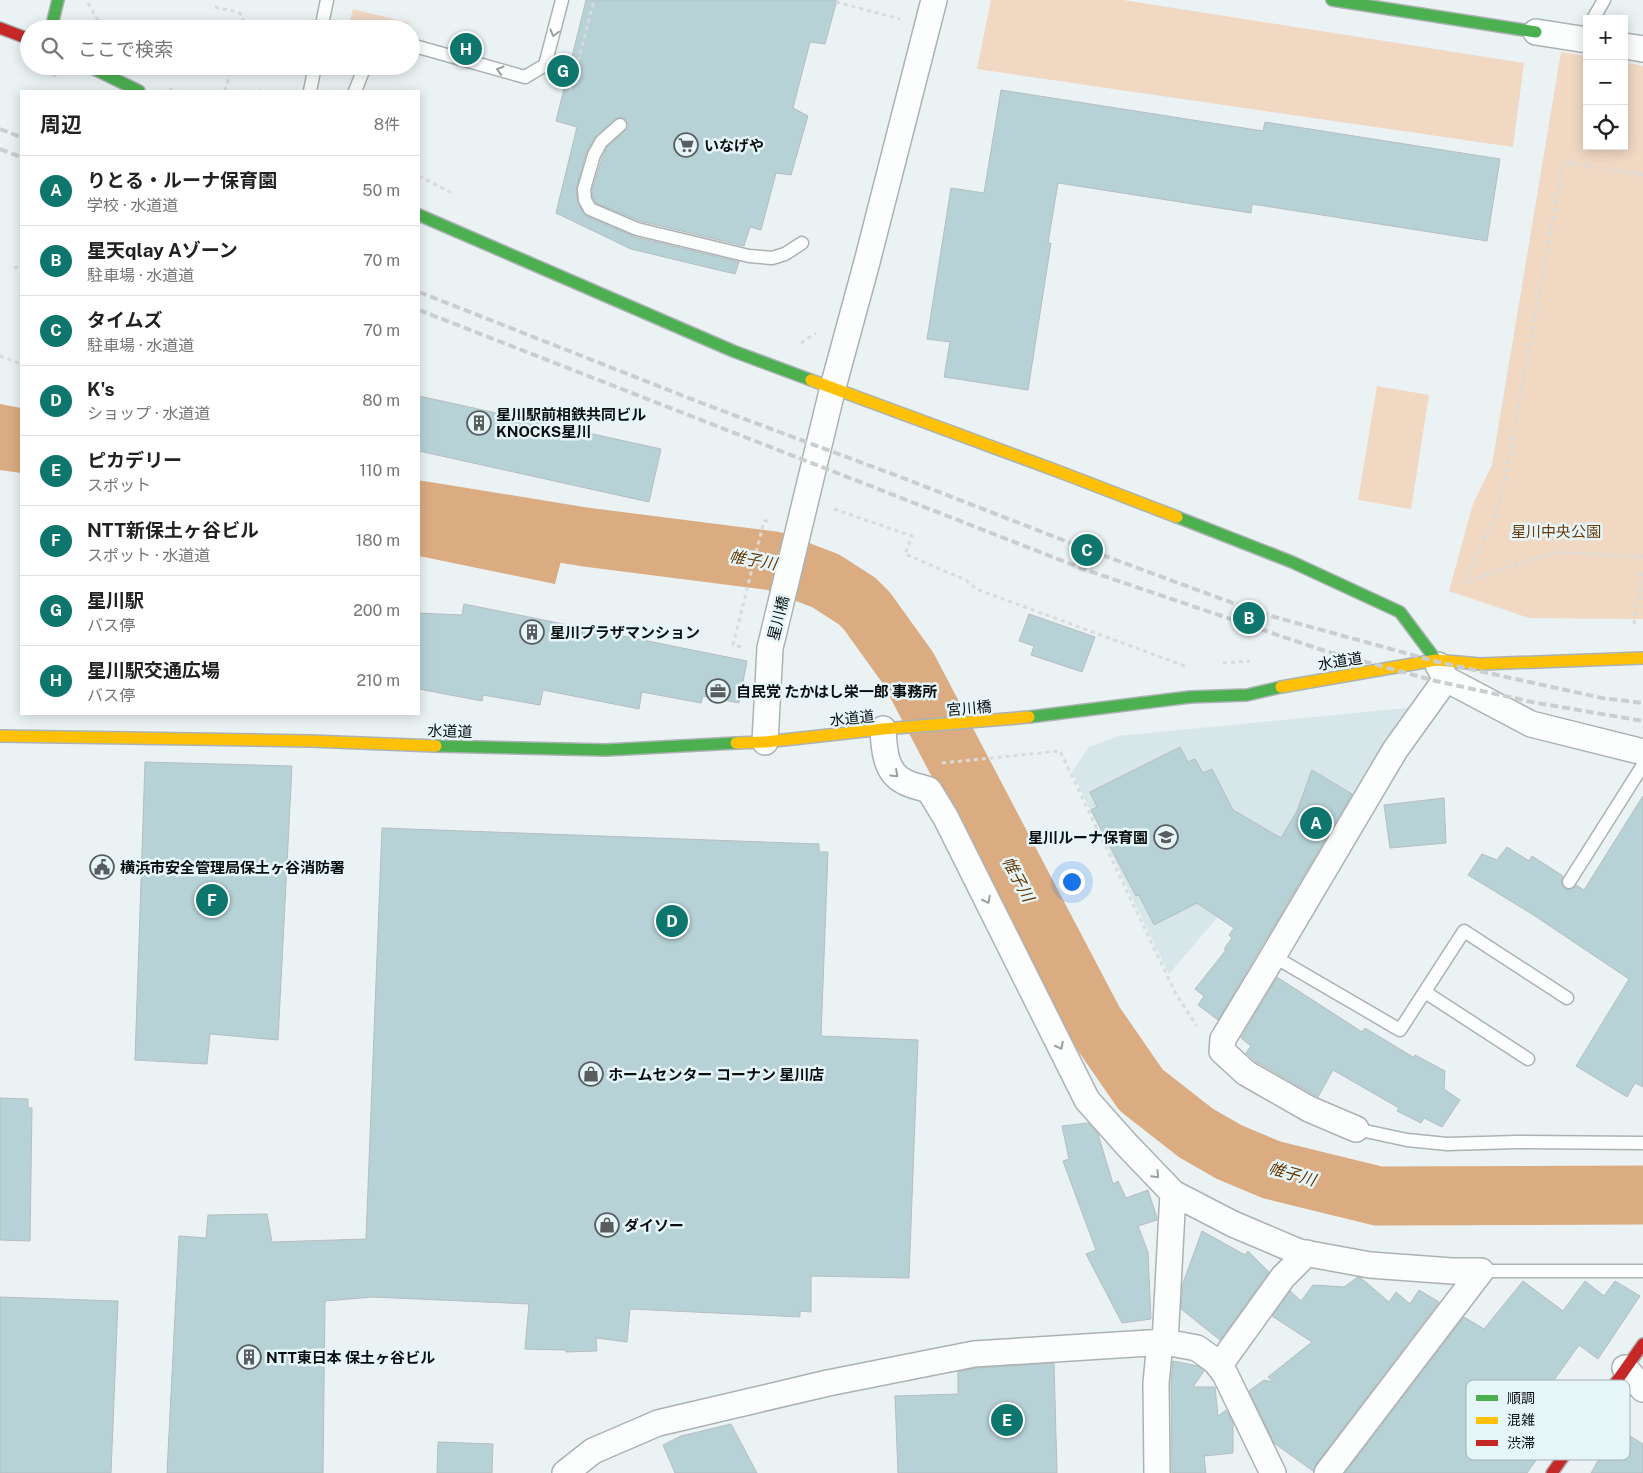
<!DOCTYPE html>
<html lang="ja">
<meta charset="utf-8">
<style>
:root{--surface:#fff;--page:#f6f6f6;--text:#222;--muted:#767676;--line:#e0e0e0;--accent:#0f766e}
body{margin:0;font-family:"Public Sans","Noto Sans JP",sans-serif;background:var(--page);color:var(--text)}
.controls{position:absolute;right:15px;top:15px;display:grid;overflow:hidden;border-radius:0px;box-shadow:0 2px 12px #0003}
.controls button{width:45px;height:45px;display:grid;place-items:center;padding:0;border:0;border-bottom:1px solid var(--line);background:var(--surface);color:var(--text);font:25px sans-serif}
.you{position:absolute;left:1071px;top:881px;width:18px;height:18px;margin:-12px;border:4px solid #fff;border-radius:50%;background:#1a73e8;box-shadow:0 0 0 8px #1a73e833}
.badge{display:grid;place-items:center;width:32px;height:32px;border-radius:50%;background:var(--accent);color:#fff;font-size:16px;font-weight:700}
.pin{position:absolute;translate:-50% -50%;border:2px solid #fff;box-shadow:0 1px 5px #0006}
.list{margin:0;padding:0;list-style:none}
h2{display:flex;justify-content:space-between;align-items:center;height:65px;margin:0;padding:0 20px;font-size:21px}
h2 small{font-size:16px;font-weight:400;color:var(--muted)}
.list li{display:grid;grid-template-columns:32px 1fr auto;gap:15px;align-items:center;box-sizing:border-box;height:70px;padding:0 20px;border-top:1px solid var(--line)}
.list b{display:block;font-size:19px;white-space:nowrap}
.list p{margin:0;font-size:16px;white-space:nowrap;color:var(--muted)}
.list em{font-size:16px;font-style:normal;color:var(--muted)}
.icon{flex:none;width:28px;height:28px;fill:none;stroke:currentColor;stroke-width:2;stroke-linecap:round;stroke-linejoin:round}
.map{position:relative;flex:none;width:1643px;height:1473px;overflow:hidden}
.search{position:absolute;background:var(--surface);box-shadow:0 2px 12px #0003;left:20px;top:20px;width:400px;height:55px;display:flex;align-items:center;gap:12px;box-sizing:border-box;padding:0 18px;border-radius:28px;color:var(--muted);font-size:19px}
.panel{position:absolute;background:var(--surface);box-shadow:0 2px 12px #0003;left:20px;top:90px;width:400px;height:625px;border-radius:0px}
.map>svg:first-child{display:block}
.built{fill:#d6e6e9}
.green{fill:#f0d8c3}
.water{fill:#dbac82}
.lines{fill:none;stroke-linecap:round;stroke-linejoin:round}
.river{stroke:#dbac82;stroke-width:59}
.building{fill:#b6d2d7;stroke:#b6bdbe}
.lane-casing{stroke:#abb2b3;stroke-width:15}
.street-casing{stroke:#abb2b3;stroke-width:28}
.fast-casing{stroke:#abb2b3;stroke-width:14}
.slow-casing{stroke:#abb2b3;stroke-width:14}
.jam-casing{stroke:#abb2b3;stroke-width:14}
.path{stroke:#d9dbdb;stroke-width:3;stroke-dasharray:4 4;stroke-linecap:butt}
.lane{stroke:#fcfdfd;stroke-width:12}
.street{stroke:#fcfdfd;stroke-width:25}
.fast{stroke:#4caf50;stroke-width:11}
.slow{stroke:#ffc107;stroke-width:11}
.jam{stroke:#c62828;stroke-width:11}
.rail{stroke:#cbcecf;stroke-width:4;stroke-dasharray:8 4;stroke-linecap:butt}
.oneway{stroke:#9b9e9e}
.labels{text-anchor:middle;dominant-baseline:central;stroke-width:5;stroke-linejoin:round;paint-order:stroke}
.poi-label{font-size:15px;font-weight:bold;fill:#0a0f10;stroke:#e6f5f8;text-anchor:start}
.park-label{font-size:15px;fill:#693b0b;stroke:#e6f5f8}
.street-label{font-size:15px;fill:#0a0f10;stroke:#e6f5f8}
.water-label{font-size:16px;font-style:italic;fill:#643603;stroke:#e6f5f8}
.key{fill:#e6f5f8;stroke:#a4b0b2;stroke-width:1}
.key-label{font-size:14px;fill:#0a0f10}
</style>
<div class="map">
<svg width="1643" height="1473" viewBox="0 0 1643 1473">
<rect width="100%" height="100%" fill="#eaf2f4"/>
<!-- built -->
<path class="built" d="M1416,707l-139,230 -49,-32 -59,69 -97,-202 17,-25 29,-11z"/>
<!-- green -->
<path class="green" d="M991,0h132l401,63 -11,84 -536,-78z
M353,9l56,14v3l-17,3h-44z
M1561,52l26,4v90h37v-84l19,4v553l-114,-1 -80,-27 24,-87 19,-39z
M1377,386l52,9 -18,114 -53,-9z"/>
<!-- water -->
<path class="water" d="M0,404l21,4v65l-21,-3z
M419,487l153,32 -17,65 -136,-28z"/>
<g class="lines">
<!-- river -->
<path class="river" d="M419,510l166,27 189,24 52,20 31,20 10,10 41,57 186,354 47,68 55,43 33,19 43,18 106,26 265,-1"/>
</g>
<!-- building -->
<path class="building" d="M586,0h251l-12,44 -15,-2 -17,66 15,8 -17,59 -15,-2 -15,57 -11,-3 -6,19 -104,-25 -44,-18 -3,-5 -1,-8 10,-32 5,-11 21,-19v-5l-5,-6 -8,2 -19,17 -10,17 -10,37 2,14 8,12 49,21 104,25 -4,12 -104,-25 -75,-36 21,-86 -21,-6z
M1001,90l262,41 2,-9 235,37 -13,82 -235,-37 -1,9 -193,-30 -10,60h3l-23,147 -84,-13 6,-35 -23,-3 24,-151 33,5z
M419,396l242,53 -12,53 -230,-51z
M464,604l283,57 -8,42 -36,-7 -2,7 -59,-11 -3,17 -96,-19 -3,15 -57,-10 -1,6 -63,-12v-76l43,2z
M1029,614l66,23 -13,35 -51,-17 3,-9 -15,-5z
M1180,747l8,15 7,-3 8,14 9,-4 21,41 48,28 16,-27 15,-41 40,24 -134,226 -20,-15 6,-9 -9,-7 31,-39 -2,-1 8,-11 -3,-3 5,-7 -37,-25 -43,22 -15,-30 -3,1 -45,-86 6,-3 -7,-15z
M145,762l147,4 -14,274 -68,-6 -3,30 -72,-4z
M1643,796v291l-8,-4 -8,14 -51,-31 53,-87 -97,-65 -64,-39 14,-21 15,6 10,-13 22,14 3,-5 31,20 -2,6 4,7h7l4,-4 8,5z
M1444,798l2,45 -56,5 -6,-43z
M382,828l437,16v8h9l-7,184 97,4 -9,238 -98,-2v36l-11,-1v6l-170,-8 -3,33 -31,-4 1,13 -31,1v-2l-41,-1 4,-45 -156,-7 -48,4 -2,172h-156l12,-237 27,2 2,-23 59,-1 5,28 94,-3z
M1277,977l85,55 3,-4 48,29 2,-2 30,16 -1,18 16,11 -18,27 -18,-9 -3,5 -24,-12 2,-3 -66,-38 -15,27 -63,-36 -9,-8 5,-7 -10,-8z
M0,1098l28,1v9h4l-2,133 -30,-1z
M1088,1123l10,11 15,50 5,-3 8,17 22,-8 9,28v2l-19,6 10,26 3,67 -29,4 -36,-69 10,-4 -33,-89 6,-2 -7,-33z
M1202,1231l43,24 3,-4 21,21 -49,68 -39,-31 2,-26z
M1358,1277l3,1 28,24 7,-10 14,12 9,-14 20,12 -123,162 -3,7 -39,-28 -25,-52 15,-11 9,2 -5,-5 44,-35 -40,-26 18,-25 11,10 12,-16 31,2z
M1523,1281l40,30 22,-30 19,15 11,-15 25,15 -42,63 -19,-14 -37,52 26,18 -41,58h-182l119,-156 20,12z
M0,1297l118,4 -7,172h-111z
M1173,1361l25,5 6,5 -11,16h22l3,29 8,-6 7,13v30l-29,3 2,17h-34l-1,-92z
M1054,1363l3,110h-159l-3,-77 63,-2v-22l18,-4z
M731,1424l26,49h-82l-12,-28 18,-9z
M1617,1428l26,16v29h-52z
M438,1442l55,2 -1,29h-55z"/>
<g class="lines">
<!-- lane casing -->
<g class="lane-casing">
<path id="lane" d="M1593,19l11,-19
M321,29l6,-29
M411,45l114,32 20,-12 17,-65
M310,91l5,-25
M355,91l10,-25
M620,125l-19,17 -7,13 -10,34 1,11 5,9 47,20 112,27 23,2 13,-4 17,-11
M1569,882l74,-117
M1273,956l127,74 64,-99 103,67
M1425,992l103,67
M1356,1129l51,11 40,4 70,-2 126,1
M1481,1271h162"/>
</g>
<!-- street casing -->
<g class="street-casing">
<path id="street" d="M1536,32l51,8
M1624,46l19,3
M1438,665l8,14 85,45 112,28
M883,729c1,20 2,44 22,53 7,4 16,5 24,8l17,28 141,282 40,45 46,48 60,31 66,28 71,13 82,6h29
M765,742l5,-94 63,-261 34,-125 67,-262
M1356,1129l-47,-20 -63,-36 -24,-22 1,-12 43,-71 129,-218 51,-71
M1165,1342l8,-149
M1219,1366l64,-89 24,-24
M1625,1368l18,21
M565,1473l28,-22 65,-28 170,-40 146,-29 191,-12 32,6 18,13 10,13 48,99
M1157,1473l-1,-90 4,-41
M1327,1473l154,-202"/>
</g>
<!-- fast casing -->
<g class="fast-casing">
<path id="fast" d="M1332,0l204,32
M51,29l7,-29
M88,66l51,25
M419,215l314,136 78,29
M1177,517l115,45 108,50 36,48
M1029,717l161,-20 57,-2 34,-8
M436,746l170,4 130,-7"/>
</g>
<!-- slow casing -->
<g class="slow-casing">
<path id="slow" d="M811,380l249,92 117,45
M1281,687l155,-27 44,4 163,-6
M0,736l311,5 125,5
M736,743l29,-1 118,-13 146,-12"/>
</g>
<!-- jam casing -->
<g class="jam-casing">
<path id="jam" d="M0,28l29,11
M1552,1473l91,-129"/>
</g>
<!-- path -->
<path class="path" d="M836,2l64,17
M88,3l15,26
M215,7l23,5 5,4v7l-5,2 -20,-4 -2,8
M38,68l21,10
M169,89l7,2
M259,90l2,1
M225,91l7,-25
M570,92l24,-92
M1643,175l-80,-13 -58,318 -7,28 -33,75 52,-19 40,-12 86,5
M419,176l35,18
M14,268l7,-2
M801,343l15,-10
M0,356l21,8
M834,509l78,27 -7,18 61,26 10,9 209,77
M1634,624l9,-55
M741,647l-8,-2 31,-124h7
M1223,663l27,-2
M942,763l118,-12 116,243 21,32"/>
<!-- lane -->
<use href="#lane" class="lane"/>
<!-- street -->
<use href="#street" class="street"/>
<!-- fast -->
<use href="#fast" class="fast"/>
<!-- slow -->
<use href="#slow" class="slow"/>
<!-- jam -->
<use href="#jam" class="jam"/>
<!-- rail -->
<path class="rail" d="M0,129l21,8
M0,149l21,8
M419,292l280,110 204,76 183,71 174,64 178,49 164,36 41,5
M419,310l667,260 236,80 114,31 101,22 106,18"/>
</g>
<!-- one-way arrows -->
<defs><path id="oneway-chevron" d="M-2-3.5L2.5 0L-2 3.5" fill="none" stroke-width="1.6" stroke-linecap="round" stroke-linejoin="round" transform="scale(1.25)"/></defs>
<g class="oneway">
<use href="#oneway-chevron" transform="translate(554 33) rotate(105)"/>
<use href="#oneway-chevron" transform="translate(500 70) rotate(-164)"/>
<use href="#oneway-chevron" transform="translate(895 774) rotate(43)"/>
<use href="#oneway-chevron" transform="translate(987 900) rotate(63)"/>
<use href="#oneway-chevron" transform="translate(1060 1046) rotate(63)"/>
<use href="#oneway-chevron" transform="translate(1156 1175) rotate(46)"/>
</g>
<!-- icons -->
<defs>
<g id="supermarket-ring" transform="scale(1.25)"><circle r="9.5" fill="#e6f5f8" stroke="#585e60" stroke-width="1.5"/><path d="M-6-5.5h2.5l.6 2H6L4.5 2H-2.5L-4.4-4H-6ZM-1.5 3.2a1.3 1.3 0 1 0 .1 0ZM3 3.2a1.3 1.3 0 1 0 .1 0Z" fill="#585e60"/></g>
<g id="building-ring" transform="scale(1.25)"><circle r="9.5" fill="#e6f5f8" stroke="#585e60" stroke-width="1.5"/><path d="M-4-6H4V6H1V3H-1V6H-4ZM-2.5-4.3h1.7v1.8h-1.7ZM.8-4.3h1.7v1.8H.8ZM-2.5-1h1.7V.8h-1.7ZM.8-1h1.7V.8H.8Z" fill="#585e60"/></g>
<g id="office-ring" transform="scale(1.25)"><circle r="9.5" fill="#e6f5f8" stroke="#585e60" stroke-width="1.5"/><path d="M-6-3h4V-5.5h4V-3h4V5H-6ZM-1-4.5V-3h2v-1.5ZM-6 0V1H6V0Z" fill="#585e60"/></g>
<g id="school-ring" transform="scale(1.25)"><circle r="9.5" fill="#e6f5f8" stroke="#585e60" stroke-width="1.5"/><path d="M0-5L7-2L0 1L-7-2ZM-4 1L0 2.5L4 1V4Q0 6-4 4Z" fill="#585e60"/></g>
<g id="civic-ring" transform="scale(1.25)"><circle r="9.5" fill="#e6f5f8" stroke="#585e60" stroke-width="1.5"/><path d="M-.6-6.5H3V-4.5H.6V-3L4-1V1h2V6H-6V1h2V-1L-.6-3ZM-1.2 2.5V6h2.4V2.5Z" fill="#585e60"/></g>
<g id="shop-ring" transform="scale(1.25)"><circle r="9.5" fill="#e6f5f8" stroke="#585e60" stroke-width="1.5"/><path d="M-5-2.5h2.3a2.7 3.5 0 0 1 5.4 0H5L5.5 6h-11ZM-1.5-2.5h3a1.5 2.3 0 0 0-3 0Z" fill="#585e60"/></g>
</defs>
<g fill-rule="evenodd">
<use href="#supermarket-ring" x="686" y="145"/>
<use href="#building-ring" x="479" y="423"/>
<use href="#building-ring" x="532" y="632"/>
<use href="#office-ring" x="718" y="691"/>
<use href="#school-ring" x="1166" y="837"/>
<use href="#civic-ring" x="102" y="867"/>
<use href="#shop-ring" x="591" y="1074"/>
<use href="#shop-ring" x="607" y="1225"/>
<use href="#building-ring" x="249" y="1357"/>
</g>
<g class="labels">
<!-- poi labels -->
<g class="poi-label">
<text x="704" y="145">いなげや</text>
<text x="496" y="414">星川駅前相鉄共同ビル<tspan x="496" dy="17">KNOCKS星川</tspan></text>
<text x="550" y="632">星川プラザマンション</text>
<text x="736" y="691">自民党 たかはし栄一郎 事務所</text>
<text x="1148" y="837" text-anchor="end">星川ルーナ保育園</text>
<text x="120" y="867">横浜市安全管理局保土ヶ谷消防署</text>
<text x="608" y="1074">ホームセンター コーナン 星川店</text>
<text x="624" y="1225">ダイソー</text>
<text x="266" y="1357">NTT東日本 保土ヶ谷ビル</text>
</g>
<!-- park labels -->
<g class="park-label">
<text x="1556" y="531">星川中央公園</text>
</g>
<!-- street labels -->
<g class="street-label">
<text transform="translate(778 618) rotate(-76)">星川橋</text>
<text transform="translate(1340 661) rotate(-9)">水道道</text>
<text transform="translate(969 708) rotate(-5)">宮川橋</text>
<text transform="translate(852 718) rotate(-6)">水道道</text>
<text transform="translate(450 731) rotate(2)">水道道</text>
</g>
<!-- water labels -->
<g class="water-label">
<text transform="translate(753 560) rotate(10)">帷子川</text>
<text transform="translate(1018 879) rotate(62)">帷子川</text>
<text transform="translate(1292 1174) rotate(16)">帷子川</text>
</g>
</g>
<!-- legend -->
<rect x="1466" y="1380" width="164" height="80" rx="8" class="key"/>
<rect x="1476" y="1395" width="22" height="6" fill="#4caf50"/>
<rect x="1476" y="1417" width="22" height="7" fill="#ffc107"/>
<rect x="1476" y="1440" width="22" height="6" fill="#c62828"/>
<g class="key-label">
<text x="1507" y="1403">順調</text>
<text x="1507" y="1425">混雑</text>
<text x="1507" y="1448">渋滞</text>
</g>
</svg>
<div class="controls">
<button>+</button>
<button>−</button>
<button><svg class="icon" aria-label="locate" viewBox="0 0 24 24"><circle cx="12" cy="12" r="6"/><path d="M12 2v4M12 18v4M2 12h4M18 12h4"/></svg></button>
</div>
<div class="you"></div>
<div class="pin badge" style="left:1316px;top:823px">A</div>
<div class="pin badge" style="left:1249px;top:618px">B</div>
<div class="pin badge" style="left:1087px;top:550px">C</div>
<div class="pin badge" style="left:672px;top:921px">D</div>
<div class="pin badge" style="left:1007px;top:1420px">E</div>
<div class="pin badge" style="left:212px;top:900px">F</div>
<div class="pin badge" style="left:563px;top:71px">G</div>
<div class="pin badge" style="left:466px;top:49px">H</div>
<div class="search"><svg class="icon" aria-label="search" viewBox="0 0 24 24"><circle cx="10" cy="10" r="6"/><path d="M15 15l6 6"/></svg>ここで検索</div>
<section class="panel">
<h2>周辺<small>8件</small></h2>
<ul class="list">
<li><span class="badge">A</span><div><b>りとる・ルーナ保育園</b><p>学校 · 水道道</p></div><em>50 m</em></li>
<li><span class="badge">B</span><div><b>星天qlay Aゾーン</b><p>駐車場 · 水道道</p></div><em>70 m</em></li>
<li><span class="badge">C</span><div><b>タイムズ</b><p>駐車場 · 水道道</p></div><em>70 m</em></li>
<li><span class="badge">D</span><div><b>K's</b><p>ショップ · 水道道</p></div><em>80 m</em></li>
<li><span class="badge">E</span><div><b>ピカデリー</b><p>スポット</p></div><em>110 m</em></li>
<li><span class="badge">F</span><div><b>NTT新保土ヶ谷ビル</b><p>スポット · 水道道</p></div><em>180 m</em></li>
<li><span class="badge">G</span><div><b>星川駅</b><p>バス停</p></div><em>200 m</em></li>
<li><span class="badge">H</span><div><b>星川駅交通広場</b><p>バス停</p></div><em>210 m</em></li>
</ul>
</section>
</div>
